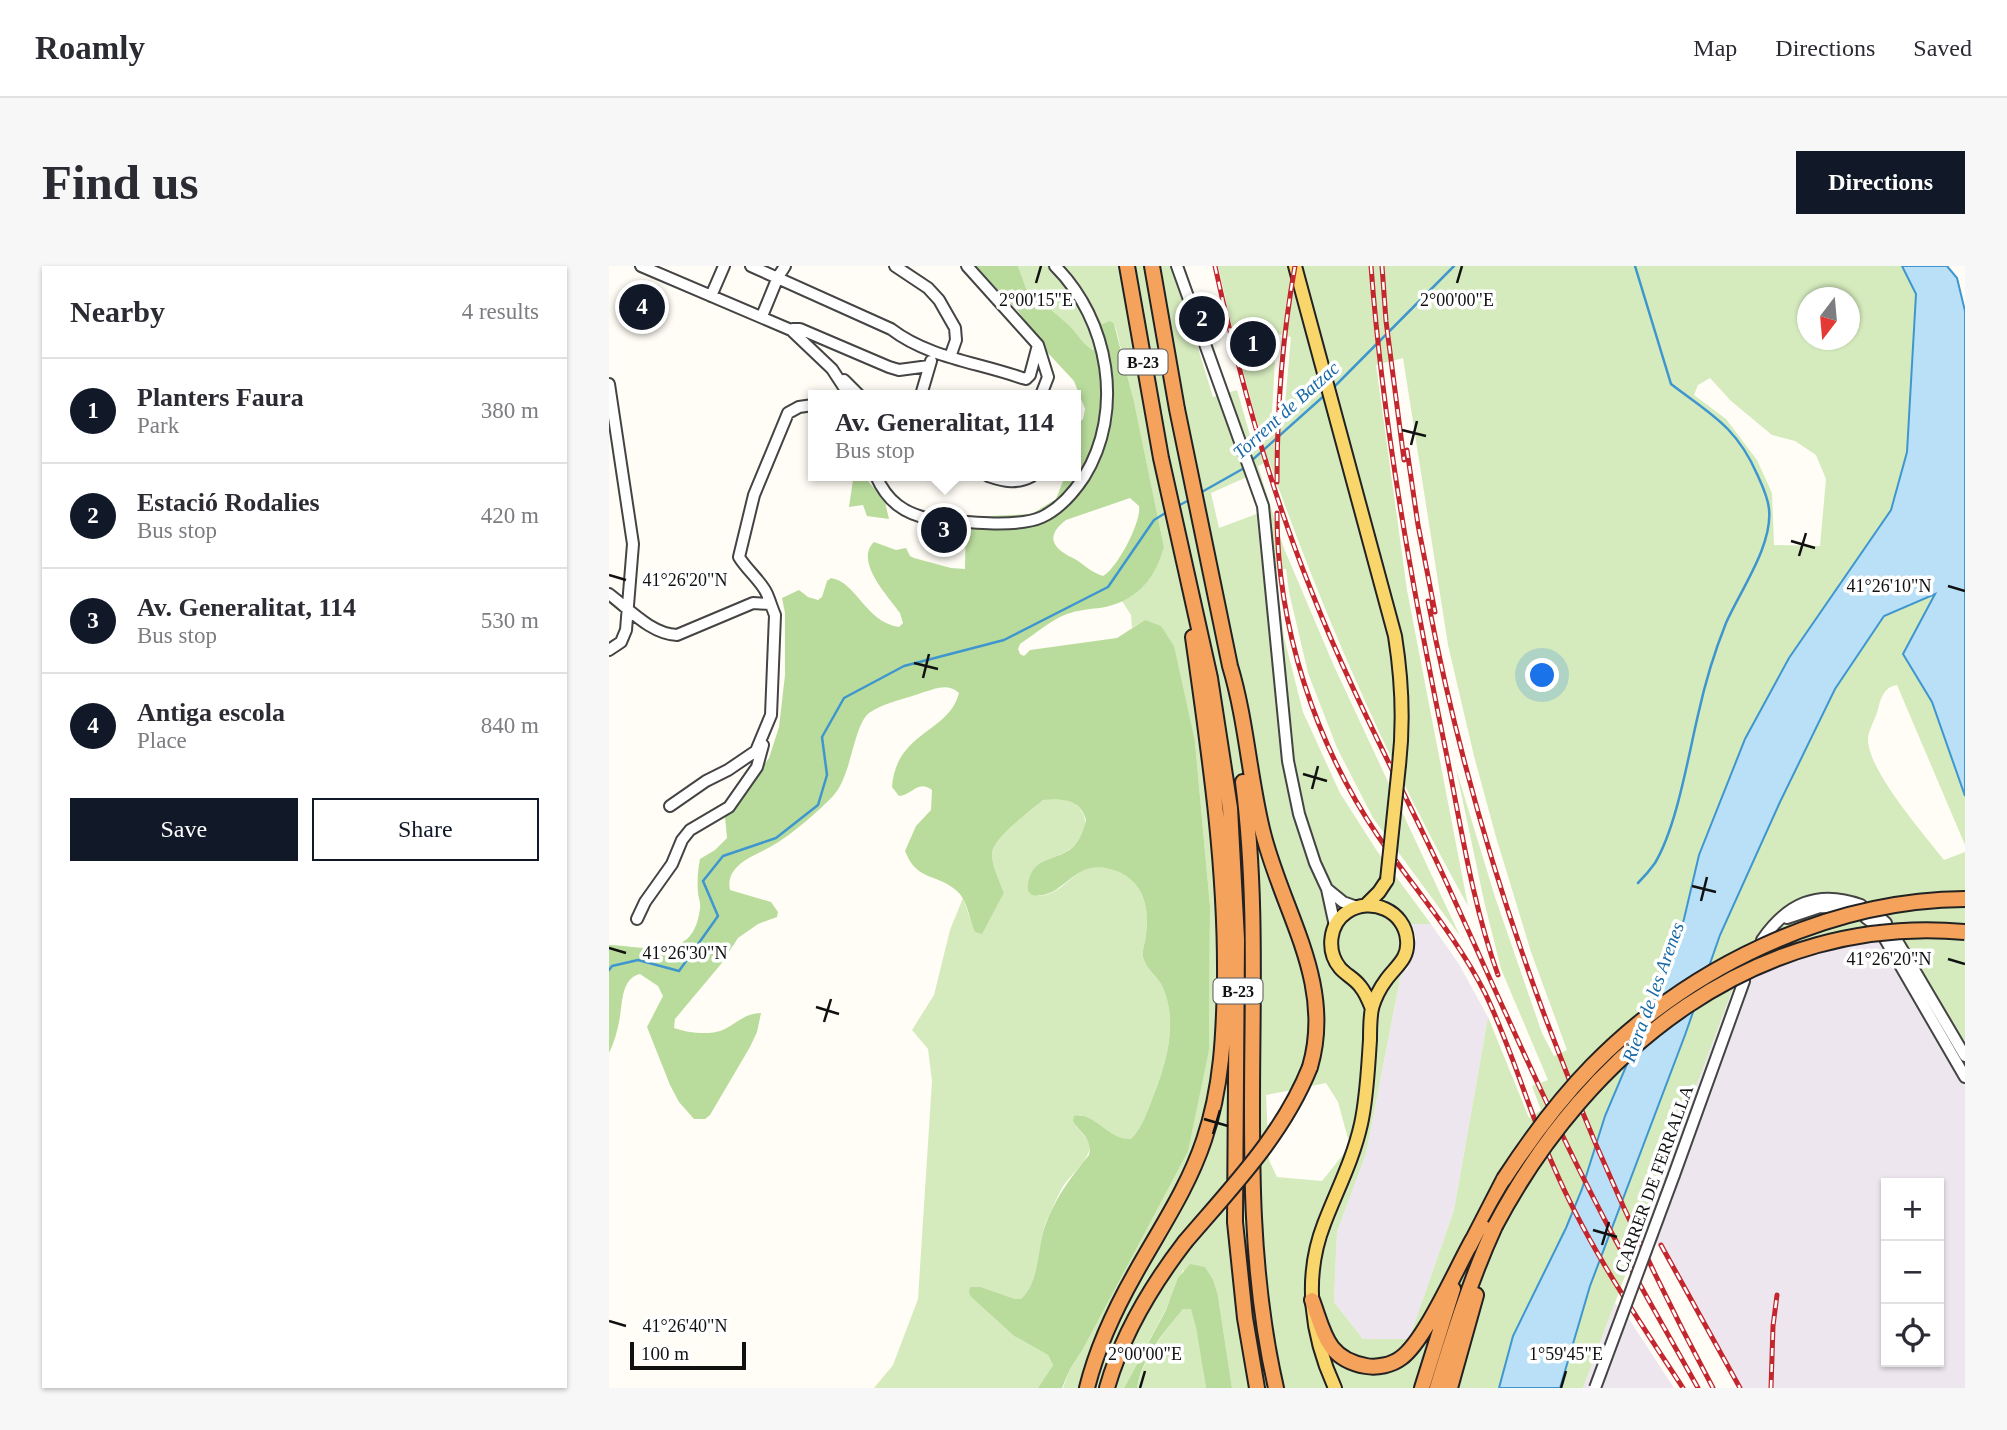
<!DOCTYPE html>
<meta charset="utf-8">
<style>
:root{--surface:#fff;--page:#f7f7f7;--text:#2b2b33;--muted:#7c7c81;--line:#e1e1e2;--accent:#111827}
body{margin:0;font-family:"Times New Roman",serif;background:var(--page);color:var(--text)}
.controls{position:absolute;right:21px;bottom:21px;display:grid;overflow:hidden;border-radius:0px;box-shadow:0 2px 5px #0004}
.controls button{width:63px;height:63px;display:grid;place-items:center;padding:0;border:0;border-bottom:2px solid var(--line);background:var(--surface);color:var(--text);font:35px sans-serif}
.compass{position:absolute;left:1188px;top:21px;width:63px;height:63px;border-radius:50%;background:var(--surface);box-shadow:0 2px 5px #0004;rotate:196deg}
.scale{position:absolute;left:21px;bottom:18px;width:116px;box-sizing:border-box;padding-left:7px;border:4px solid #111;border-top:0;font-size:19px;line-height:24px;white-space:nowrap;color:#111;-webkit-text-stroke:5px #fff;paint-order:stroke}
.you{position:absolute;left:934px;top:410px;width:24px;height:24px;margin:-18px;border:5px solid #fff;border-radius:50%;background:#1a73e8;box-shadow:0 0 0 10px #1a73e833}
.badge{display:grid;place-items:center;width:46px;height:46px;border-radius:50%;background:var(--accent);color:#fff;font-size:23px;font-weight:700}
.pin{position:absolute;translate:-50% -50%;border:4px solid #fff;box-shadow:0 2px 7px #0006}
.popup{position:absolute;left:199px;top:124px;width:273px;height:91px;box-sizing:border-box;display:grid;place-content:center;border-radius:0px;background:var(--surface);filter:drop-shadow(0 2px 5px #0005);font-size:23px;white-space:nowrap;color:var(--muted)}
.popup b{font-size:26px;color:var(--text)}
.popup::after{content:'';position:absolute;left:50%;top:100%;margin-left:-14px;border:14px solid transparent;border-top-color:var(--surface)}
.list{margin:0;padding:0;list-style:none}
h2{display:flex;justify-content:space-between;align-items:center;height:91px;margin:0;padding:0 28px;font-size:30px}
h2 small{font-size:23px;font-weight:400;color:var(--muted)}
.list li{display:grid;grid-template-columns:46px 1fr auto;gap:21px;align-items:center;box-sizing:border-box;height:105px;padding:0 28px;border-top:2px solid var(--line)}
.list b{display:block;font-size:26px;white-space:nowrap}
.list p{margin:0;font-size:23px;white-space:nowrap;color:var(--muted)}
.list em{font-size:23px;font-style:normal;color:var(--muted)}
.actions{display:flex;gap:14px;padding:21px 28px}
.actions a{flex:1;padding:16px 0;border:2px solid var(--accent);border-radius:0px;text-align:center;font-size:24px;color:var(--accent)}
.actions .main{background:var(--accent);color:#fff}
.icon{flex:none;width:38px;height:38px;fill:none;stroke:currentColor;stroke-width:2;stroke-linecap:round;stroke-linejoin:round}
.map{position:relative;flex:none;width:1356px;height:1122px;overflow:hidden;border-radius:0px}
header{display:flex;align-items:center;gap:42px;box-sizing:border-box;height:98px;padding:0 35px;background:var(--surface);border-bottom:2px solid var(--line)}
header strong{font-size:33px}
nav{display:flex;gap:38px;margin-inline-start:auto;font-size:24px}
.intro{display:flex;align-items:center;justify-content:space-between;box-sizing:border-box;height:168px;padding:0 42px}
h1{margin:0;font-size:49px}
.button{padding:18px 32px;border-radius:0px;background:var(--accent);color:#fff;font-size:24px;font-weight:700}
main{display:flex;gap:42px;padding:0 42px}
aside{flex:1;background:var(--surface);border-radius:0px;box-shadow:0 2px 5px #0004}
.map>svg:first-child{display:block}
.industrial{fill:#eee6ef;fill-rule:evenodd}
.green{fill:#d5ebbd;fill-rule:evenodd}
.forest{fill:#b9dc9c;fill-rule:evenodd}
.water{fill:#b9e0f7;stroke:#3f96cf;stroke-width:2}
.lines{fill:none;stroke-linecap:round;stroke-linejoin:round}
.stream{stroke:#3f96cf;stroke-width:2.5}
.minor-casing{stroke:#444;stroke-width:14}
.major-casing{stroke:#222;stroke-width:16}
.highway-casing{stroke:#222;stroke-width:18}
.minor{stroke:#fff;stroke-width:10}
.major{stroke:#f9d66b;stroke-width:12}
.highway{stroke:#f5a25d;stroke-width:14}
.rail-casing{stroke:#c4262e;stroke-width:5}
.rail{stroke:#fff;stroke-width:2.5;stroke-dasharray:8;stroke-linecap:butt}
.minor-bridge-casing{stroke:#444;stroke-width:14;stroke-linecap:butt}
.major-bridge-casing{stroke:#222;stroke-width:16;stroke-linecap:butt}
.highway-bridge-casing{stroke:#222;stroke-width:18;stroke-linecap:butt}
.minor-bridge{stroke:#fff;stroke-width:10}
.major-bridge{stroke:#f9d66b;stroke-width:12}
.highway-bridge{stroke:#f5a25d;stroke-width:14}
.ticks{fill:none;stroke:#111;stroke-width:2.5}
.labels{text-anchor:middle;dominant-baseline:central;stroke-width:7;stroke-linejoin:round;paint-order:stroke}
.shield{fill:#fff;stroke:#585858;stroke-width:2}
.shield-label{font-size:16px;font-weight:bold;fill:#111}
.street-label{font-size:18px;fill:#111;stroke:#fff}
.water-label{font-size:19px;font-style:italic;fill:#1768a6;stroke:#fff}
.ticks-label{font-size:18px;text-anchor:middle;fill:#111;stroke:#fff;stroke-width:7;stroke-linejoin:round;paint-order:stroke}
</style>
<header>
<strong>Roamly</strong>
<nav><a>Map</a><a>Directions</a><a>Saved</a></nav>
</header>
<div class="intro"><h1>Find us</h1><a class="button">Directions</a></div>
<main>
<aside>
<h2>Nearby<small>4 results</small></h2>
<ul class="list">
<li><span class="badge">1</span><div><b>Planters Faura</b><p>Park</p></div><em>380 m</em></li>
<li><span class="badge">2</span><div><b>Estació Rodalies</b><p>Bus stop</p></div><em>420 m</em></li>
<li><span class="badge">3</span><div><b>Av. Generalitat, 114</b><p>Bus stop</p></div><em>530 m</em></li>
<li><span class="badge">4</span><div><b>Antiga escola</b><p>Place</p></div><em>840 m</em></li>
</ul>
<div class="actions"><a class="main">Save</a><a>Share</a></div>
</aside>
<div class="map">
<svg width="1356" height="1122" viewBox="0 0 1356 1122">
<rect width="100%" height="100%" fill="#fffdf5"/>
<!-- industrial -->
<path class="industrial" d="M803,658h19l28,40 29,53 -34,193 -45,129h-46l-29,-37 3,-70 29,-78 35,-180 7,-6 8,-30z
M1273,674l83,144v304h-227l-81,-144 -13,-19 88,-234 8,-10 54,-21 52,-15zM1277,917h53v179h-53z
M1006,1037l16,19 43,66h-91z"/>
<!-- green -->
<path class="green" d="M409,0h155l40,131 24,-7 17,59 9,-5 -26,-95 -19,-83h684l14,28 -9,158 -16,58 -102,148 -44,81 -46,116 -15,64 -18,53 -61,144 -23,73 -16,39 -53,108 -14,52h-267l-14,-92 -35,-26 -17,39 -42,79h-61l7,-19 13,-20 44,-84 82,-215 1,-144 -15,-164 -50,-122 -13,8 -1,-13 -9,-14c23,-8 34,-32 42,-54l-30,-144 -18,-74 -2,-5 -20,26 -9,-6 -15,-18 -44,-38zM1198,32h42v42h-42zM670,68l12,3 -8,89 -12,4 4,-70zM794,92l45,287 26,111 22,81 35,115 36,98 -13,6 -12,-23 -47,-136 -39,-128 28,132 17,68 47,111 -16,6 9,24 -12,8 -41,-101 -34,193 -45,129h-46l-29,-37 3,-70 29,-78 35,-180c15,-14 16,-31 11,-50h19l-54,-73 -37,-58 -37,-81 -19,-75 -9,-68h11l3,23 19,81 29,75 36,70 87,118 -126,-270 -51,-120 -25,-80 11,-5c54,154 120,303 199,445l-61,-316 -31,-225zM1101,112l21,23 41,34 23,6 21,14 10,24 -6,67 -46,-1 -2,-52 -15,-33 -31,-41 -32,-24 4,-10zM638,211l12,25v11l-40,15 -8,-35zM717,817l12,19 12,44 -28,35 -45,-4 -8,-17 -3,-65z
M1327,328l-33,60 29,48 33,94v49l-68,-160c-13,2 -16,13 -19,24 -2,9 -11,24 -10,31 1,32 56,94 76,120l21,-8v232l-83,-144c-36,5 -127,23 -150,51l-149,397h-23l30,-102 95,-251 35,-100 60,-133 55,-113 49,-73z
M458,533c23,10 25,36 3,50 -10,7 -21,9 -31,16l-1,31c33,-1 36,-43 81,-24 28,13 31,42 26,69 -1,5 -3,10 -2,16 3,13 15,19 20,31 16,37 2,79 -12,114 -5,13 -10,27 -20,37 -20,2 -33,-19 -52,-24l-3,11 14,17c1,18 -19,30 -28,45 -6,11 -11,23 -16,34 -9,24 -5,59 -25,77h-6l-34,-12h-11l1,10 43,39 34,19 5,10 -15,23h-164l19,-23 25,-66 14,-218 -4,-32 -16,-19 22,-35 16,-65 13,-32 10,29 17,-8 14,-26c-4,-11 -11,-25 -12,-37 -2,-17 39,-45 51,-56z
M574,1043h8l4,9 11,70h-69c8,-35 25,-52 46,-79z"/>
<!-- forest -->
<path class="forest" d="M366,0h43l8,22 44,38 15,18 8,6 4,-4 3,-21 10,-4 4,3 20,78 30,145c-10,34 -28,55 -64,61 -11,1 -22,2 -33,6 -16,6 -32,20 -47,30l-2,5 2,5 4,2 6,-6 87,-12 28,-18 16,6 13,20 21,96 15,164 -1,144 -21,101 -105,198 -13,20 -8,19h-24l15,-23 -5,-10 -34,-19 -43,-39 -2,-5 1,-5h11l34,12h6c19,-17 16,-51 24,-73 10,-28 26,-49 44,-71 4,-16 -9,-22 -16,-34l1,-5c22,-4 34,25 57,23 10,-10 15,-24 20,-37 14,-35 28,-77 12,-114 -5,-12 -17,-18 -20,-31 -1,-6 1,-11 2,-16 5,-27 2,-56 -26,-69 -46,-20 -53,29 -87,23l-4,-4c0,-37 29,-28 46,-45 7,-7 10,-17 12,-26 -6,-22 -24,-21 -43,-20 -12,11 -53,39 -51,56 1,12 8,26 12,37l-22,41 -7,-2c-6,-13 -7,-31 -18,-41 -20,-18 -40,-9 -52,-40l11,-25 15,-16 1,-20c-14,-11 -20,5 -33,6l-7,-9c4,-56 57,-54 67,-94 -11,-10 -22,-5 -35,-1 -16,6 -41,11 -55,21 -16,13 -17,63 -36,83 -13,14 -42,39 -58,48 -12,8 -27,12 -37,22 -7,7 -10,14 -8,24l41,12 7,10 -1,5 -19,7 -20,14 -17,26 -46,55 -1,9c15,5 36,8 51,1 12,-6 20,-16 36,-16l-4,19 -7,15 -40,68 -5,4h-11l-15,-17 -9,-17 -23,-58 16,-31 -5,-10 -18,-12c-20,5 -17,31 -21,48 -2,10 -5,21 -10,31v-108c37,1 85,19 91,-37 1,-6 -2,-11 -2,-16 -1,-10 0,-24 2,-33l15,-9 12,-12 -2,-21 44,-59 10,-31 6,-52v-62l-3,-15 17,-8 9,7 10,3 4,-3 5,-16 4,-3c26,4 34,44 68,49l4,-4 -3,-10c-12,-17 -46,-52 -26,-71l22,8 10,-2 4,8 4,2 37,10 14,1 1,-52 66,-3 24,-15 9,-23h10v-48l8,-9 2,-10 -11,-28 -27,-29 -29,-41zM521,232l9,8c3,15 -22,63 -36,70 -13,-4 -19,-12 -30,-18 -21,-10 -28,-22 -7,-38z
M232,210h26l1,5 17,21 4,17 -22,-3 -4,-11 -14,2 4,-27z
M581,998l15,3 8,13 5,16 14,92h-26l-10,-61 -5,-18h-8c-20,25 -40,46 -46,79h-13l42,-78 12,-32z"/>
<!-- water -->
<path class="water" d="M1293,0h45l10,12 8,33v485l-33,-94 -29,-48 32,-60 -51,22 -49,73 -55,113 -60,133 -35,100 -95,251 -30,102h-61l14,-52 53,-108 16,-39 23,-73 61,-144 18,-53 15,-64 46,-116 44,-81 102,-148 16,-58 9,-158z"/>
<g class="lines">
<!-- stream -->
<path class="stream" d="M1026,0l36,118c39,30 65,42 86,90 5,11 11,23 12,35 4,36 -29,82 -43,114 -12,30 -21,60 -28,92 -10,42 -21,111 -43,148 -5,7 -11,14 -17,20
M725,121l120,-121
M641,196l76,-68
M591,227l46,-26
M567,241l15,-8
M0,704l3,-4 26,-6 41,11 39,-55 -15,-35 20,-25 53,-18 42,-33 9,-30 -5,-38 22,-39 60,-32 100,-26 104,-53 46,-67 13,-8"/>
<!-- minor casing -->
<g class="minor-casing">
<path id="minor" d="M32,0l150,64 41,39 17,26
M142,0l140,63c38,29 86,33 131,49l4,1 4,-4 8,-30
M286,0l33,22 11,12 16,28 1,12 -6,17
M358,0l71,79 10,32 -7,18
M568,0l86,240 25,255 11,53 16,49 12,26 8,37
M102,30l13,-30
M153,50l16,-39 7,-11
M184,63h7l89,38 10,3 30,-4
M235,114l15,15
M0,118l24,160 -7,86 -5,12 -12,8
M312,129l10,-34
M267,210c11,25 28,38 55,43 29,2 85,10 111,-2 17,-8 32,-25 42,-40 41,-66 25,-157 -29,-211
M379,210c17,6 29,8 44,0
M0,328c20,15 42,40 68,41l76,-32 16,1
M61,540l36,-25 22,-11 28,-19 15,-36 4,-100c-3,-7 -5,-14 -8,-21 -5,-12 -21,-25 -28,-37l15,-62 34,-82 11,-6 14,-2
M718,623l16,13 14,5
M1268,649l9,8
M1178,652l33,-11 25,1
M1257,652l8,6
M28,653l8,-17 27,-38 10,-24 8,-10 39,-23 28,-40 6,-22
M1276,673l80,138
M1287,673l69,117
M1153,674c25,-36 55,-51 99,-35
M1065,909l70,-194"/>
</g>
<!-- major casing -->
<g class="major-casing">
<path id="major" d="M686,0l100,370c7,44 9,85 4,129
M757,639l13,-13 8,-12
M726,1122c-24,-52 -32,-110 -11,-164 13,-34 29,-64 37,-100 6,-27 7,-56 9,-84 0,-10 0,-22 2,-32 3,-10 8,-20 14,-28 10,-14 23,-21 21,-40 -2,-29 -36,-44 -60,-28 -18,12 -21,39 -7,56 6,7 14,10 20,18 6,7 9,15 12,23"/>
</g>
<!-- highway casing -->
<g class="highway-casing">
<path id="highway" d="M518,0l34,192 49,220 20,130 7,131 -2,283 10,96 12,70
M543,0l25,143 53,257c16,53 19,109 32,163 19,81 73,152 48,238
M634,516c26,201 -13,406 33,606
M860,981l35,-68
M703,1034c12,32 14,59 54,66 11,2 26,-1 35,-8 24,-17 56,-91 72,-119
M478,1122c10,-41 28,-79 49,-116 24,-43 52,-84 68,-132 18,-53 20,-106 21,-161 1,-116 -16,-228 -32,-342
M498,1122c15,-53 45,-103 78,-146
M813,1122l31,-99
M828,1122c17,-55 34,-110 58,-162
M841,1122l26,-93"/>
</g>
<!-- minor -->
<use href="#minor" class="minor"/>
<!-- major -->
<use href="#major" class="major"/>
<!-- highway -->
<use href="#highway" class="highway"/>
<!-- rail casing -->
<g class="rail-casing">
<path id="rail" d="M606,0c24,110 54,219 96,324 38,98 88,191 132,285 54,118 105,237 165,351 29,55 60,108 90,162
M762,0c12,160 41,319 73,476 16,77 27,158 54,233
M773,0l4,55 18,139
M798,184l11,75 17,87
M668,216c0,-73 5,-144 18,-216
M668,247c0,114 38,230 101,323 36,52 78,100 107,157 27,56 43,116 68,172 34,80 83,151 130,223
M819,335c53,276 153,540 285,787
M1052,979l79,143
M1162,1122l2,-62 4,-31"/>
</g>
<!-- rail -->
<use href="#rail" class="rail"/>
<!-- minor-bridge casing -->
<g class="minor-bridge-casing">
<path id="minor-bridge" d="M986,1122l79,-213"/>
</g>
<!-- major-bridge casing -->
<g class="major-bridge-casing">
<path id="major-bridge" d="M778,614l12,-115"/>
</g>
<!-- highway-bridge casing -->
<g class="highway-bridge-casing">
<path id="highway-bridge" d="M895,913c26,-40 55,-79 88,-113 96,-98 235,-166 373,-167
M886,960c93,-176 262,-313 470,-294
M576,976c47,-55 98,-107 125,-175"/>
</g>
<!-- minor-bridge -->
<use href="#minor-bridge" class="minor-bridge"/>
<!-- major-bridge -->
<use href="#major-bridge" class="major-bridge"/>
<!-- highway-bridge -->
<use href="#highway-bridge" class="highway-bridge"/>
</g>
<!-- ticks -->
<path class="ticks" d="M427,17l5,-17M848,17l5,-17M793,164l24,6M802,179l6,-24M1182,275l24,7M1190,290l7,-23M0,309l17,5M1339,320l17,5M305,397l24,6M314,412l6,-24M694,508l24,7M703,523l6,-23M1083,620l24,6M1092,635l6,-24M0,682l17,5M1339,693l17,5M207,741l23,7M215,756l7,-23M595,853l24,7M604,868l7,-24M984,964l24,7M993,979l7,-23M0,1055l17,5M531,1122l5,-17M952,1122l5,-17"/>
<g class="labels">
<!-- shield labels -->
<g class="shield">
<rect x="509.5" y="83.5" width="49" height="25" rx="5"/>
<rect x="604.5" y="712.5" width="49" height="25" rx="5"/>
</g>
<g class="shield-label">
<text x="534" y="96">B-23</text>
<text x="629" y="725">B-23</text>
</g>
<!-- street labels -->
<g class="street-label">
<text transform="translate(1045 913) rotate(-70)">CARRER DE FERRALLA</text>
</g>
<!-- water labels -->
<g class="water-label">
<text transform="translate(677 144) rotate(-42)">Torrent de Batzac</text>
<text transform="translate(1044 726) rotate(-70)">Riera de les Arenes</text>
</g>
</g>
<g class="ticks-label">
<text x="427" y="40">2°00'15"E</text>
<text x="848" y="40">2°00'00"E</text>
<text x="76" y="320">41°26'20"N</text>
<text x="1280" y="326">41°26'10"N</text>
<text x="76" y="693">41°26'30"N</text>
<text x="1280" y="699">41°26'20"N</text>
<text x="76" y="1066">41°26'40"N</text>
<text x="536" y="1094">2°00'00"E</text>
<text x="957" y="1094">1°59'45"E</text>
</g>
</svg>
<div class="controls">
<button>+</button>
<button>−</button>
<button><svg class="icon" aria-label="locate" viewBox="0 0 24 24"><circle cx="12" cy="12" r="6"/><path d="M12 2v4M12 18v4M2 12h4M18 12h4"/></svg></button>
</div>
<svg class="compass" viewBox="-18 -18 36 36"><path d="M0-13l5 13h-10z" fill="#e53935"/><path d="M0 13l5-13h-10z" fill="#7c7c81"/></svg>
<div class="scale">100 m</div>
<div class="you"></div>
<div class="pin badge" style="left:644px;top:78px">1</div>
<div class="pin badge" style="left:593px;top:53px">2</div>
<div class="pin badge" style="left:335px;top:264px">3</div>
<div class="popup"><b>Av. Generalitat, 114</b>Bus stop</div>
<div class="pin badge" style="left:33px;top:41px">4</div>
</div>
</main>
